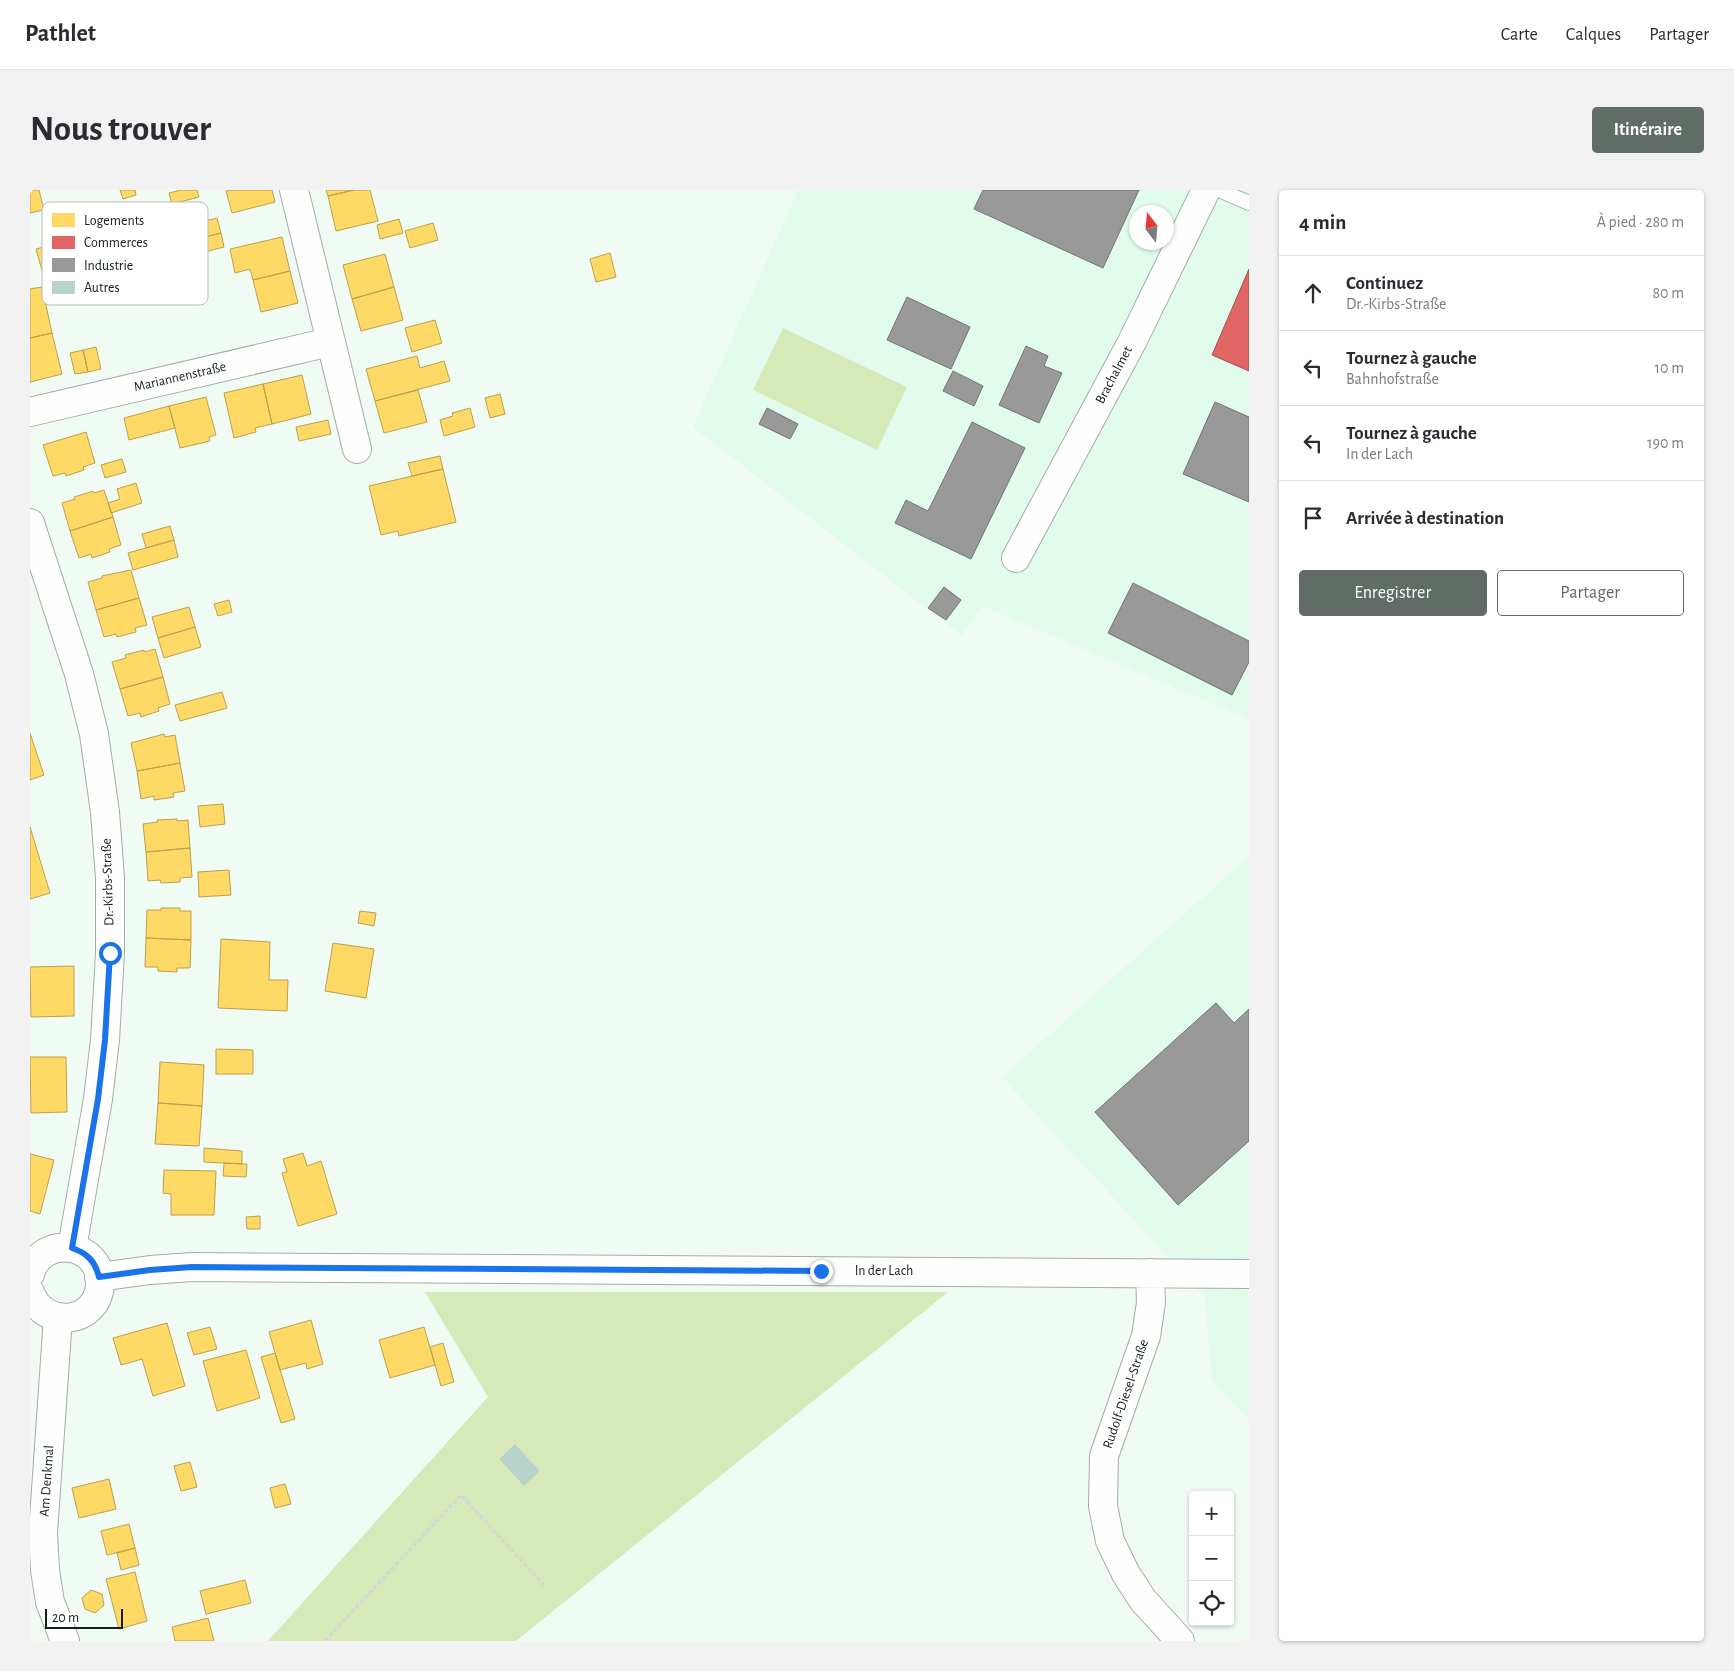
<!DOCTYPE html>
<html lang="fr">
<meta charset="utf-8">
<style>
:root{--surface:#fff;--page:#f2f2f3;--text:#2b2b33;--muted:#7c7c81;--line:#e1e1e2;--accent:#606c65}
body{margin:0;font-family:"Alegreya Sans",sans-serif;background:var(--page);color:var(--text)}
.controls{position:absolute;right:15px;bottom:15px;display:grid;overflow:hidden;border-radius:5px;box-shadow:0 1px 4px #0004}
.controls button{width:45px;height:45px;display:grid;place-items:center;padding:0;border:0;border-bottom:1px solid var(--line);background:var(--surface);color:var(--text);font:25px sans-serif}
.compass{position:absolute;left:1099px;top:15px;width:45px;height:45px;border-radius:50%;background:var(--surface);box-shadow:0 1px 4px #0004;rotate:344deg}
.scale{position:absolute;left:15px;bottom:12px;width:78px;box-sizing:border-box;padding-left:5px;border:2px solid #131f18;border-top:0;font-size:14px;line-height:18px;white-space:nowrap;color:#131f18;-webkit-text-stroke:4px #fff;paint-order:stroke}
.stop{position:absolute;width:15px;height:15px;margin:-11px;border:4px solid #1a73e8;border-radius:50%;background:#fff}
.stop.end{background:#1a73e8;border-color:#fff;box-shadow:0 1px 5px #0008}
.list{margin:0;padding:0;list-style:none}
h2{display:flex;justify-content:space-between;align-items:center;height:65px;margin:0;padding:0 20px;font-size:21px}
h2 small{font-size:16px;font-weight:400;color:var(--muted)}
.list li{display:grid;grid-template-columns:32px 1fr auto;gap:15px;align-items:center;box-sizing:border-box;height:75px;padding:0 20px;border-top:1px solid var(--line)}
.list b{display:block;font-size:19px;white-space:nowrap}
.list p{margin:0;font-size:16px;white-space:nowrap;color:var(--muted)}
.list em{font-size:16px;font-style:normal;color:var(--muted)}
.actions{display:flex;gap:10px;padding:15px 20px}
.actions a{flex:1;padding:11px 0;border:1px solid var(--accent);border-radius:5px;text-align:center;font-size:18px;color:var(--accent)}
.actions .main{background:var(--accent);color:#fff}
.icon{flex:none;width:28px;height:28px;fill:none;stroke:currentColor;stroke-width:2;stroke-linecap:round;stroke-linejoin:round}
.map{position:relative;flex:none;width:1219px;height:1451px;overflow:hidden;border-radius:5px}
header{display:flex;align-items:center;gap:30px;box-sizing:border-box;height:70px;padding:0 25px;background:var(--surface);border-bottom:1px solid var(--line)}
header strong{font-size:24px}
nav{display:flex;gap:28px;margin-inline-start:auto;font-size:18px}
.intro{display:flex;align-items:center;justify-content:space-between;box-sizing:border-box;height:120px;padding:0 30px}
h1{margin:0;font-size:35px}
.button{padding:12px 22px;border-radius:5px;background:var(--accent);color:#fff;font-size:18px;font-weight:700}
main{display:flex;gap:30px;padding:0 30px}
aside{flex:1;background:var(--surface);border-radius:5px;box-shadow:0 1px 4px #0004}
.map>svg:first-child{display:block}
.built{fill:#e1fcec;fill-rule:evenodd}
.green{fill:#d7e8b9}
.homes{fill:#ffd966;stroke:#b8a14f}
.shops{fill:#e06666;stroke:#a2514f}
.industry{fill:#999;stroke:#717472}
.building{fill:#b7d3cb;stroke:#becac5}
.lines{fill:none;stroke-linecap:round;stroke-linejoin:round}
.service-casing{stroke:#a2ada6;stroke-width:16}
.minor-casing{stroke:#a2ada6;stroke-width:30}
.path{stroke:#d2d6d4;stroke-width:3;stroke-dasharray:4 2.5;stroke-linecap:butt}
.service{stroke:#fdfefd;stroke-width:14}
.minor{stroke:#fdfefd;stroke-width:28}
.route{stroke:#1a73e8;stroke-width:6}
.labels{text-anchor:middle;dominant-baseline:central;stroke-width:5;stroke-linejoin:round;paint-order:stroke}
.street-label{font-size:14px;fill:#131f18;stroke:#fff}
.key{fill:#fff;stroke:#b8bcba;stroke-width:1}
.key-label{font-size:14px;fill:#131f18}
</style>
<header>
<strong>Pathlet</strong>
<nav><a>Carte</a><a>Calques</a><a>Partager</a></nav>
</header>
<div class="intro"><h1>Nous trouver</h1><a class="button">Itinéraire</a></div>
<main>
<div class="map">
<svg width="1219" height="1451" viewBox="0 0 1219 1451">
<rect width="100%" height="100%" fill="#f0fbf4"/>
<!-- built -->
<path class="built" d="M768,0h451v529l-267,-113 -20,30 -269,-209zM1106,22h30v30h-30z
M1219,666v564l-37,-40 -7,-83 -203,-220z"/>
<!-- green -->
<path class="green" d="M753,138l124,59 -30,63 -124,-60z
M395,1102h523l-432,349h-248l220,-244z"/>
<!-- homes -->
<path class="homes" d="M0,0h9l5,20 -14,3z
M90,0h15l1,5 -13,4z
M151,0h16l2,7 -27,7 -3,-11z
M200,0h42l3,12 -43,11 -6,-22z
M296,0h28l-26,6z
M324,0h16l8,31 -42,10 -8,-35z
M187,28l4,15 -29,7 -3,-15z
M369,29l4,14 -23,6 -3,-14z
M403,33l5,17 -28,8 -5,-17z
M191,43l3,14 -35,9 -3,-14z
M252,47l8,34 -37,9 -3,-11 -15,4 -5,-24z
M30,53l6,25 -23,6 -7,-25z
M580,63l6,24 -20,5 -6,-23z
M355,64l9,33 -42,12 -9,-34z
M260,81l8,32 -37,9 -8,-32z
M12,97l10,46 -22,5v-49z
M364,97l9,33 -42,11 -9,-32z
M405,130l7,23 -30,9 -7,-24z
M22,143l10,41 -32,8v-44z
M66,157l5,22 -13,3 -5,-22z
M53,160l5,22 -13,2 -5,-21z
M387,166l3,12 24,-7 6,20 -75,20 -9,-32z
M272,185l9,39 -39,10 -9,-40z
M233,194l9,40 -17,4 1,4 -22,6 -10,-45z
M388,200l9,32 -43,11 -9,-32z
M470,204l5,20 -15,4 -5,-20z
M176,207l10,38 -7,2 1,4 -30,7 -11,-42z
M139,216l6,22 -46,12 -5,-22z
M440,218l5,19 -31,9 -4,-16 13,-4 -1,-3z
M298,230l3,14 -32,7 -3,-14z
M56,242l9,31 -12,4 1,3 -18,6 -1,-3 -12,3 -10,-31z
M410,266l3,13 -31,7 -4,-13z
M92,269l4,13 -21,6 -4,-13z
M413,279l13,53 -57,14 -1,-5 -17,4 -12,-49z
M106,293l6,20 -31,10 -3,-10 12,-4 -3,-10z
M74,300l9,27 -43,14 -8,-28 13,-4 -1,-2 19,-6 1,2z
M83,327l8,28 -12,4 1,3 -18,6 -1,-4 -12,4 -9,-27z
M140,336l4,14 -28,8 -4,-14z
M144,350l4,17 -45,13 -5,-17z
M101,380l8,28 -43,12 -8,-28 14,-4v-2z
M109,408l8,27 -12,3 1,4 -19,5 -1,-3 -12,3 -8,-27z
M199,410l3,12 -14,4 -4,-12z
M159,417l6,20 -37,11 -6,-21z
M165,437l6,20 -37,11 -6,-20z
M125,459l8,28 -43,12 -8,-27 14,-4 -1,-3 19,-5v2z
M133,487l7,27 -12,4 1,3 -18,6 -1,-4 -12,3 -8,-27z
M192,502l5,16 -47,13 -5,-16z
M0,543l14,42 -14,5z
M134,544l1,3 10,-2 5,28 -43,8 -6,-28z
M150,573l5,28 -12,2 1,4 -20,3v-4l-13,3 -4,-28z
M193,614l2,20 -25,3 -2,-21z
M147,629v2l11,-1 2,28 -44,4 -3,-28 15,-2 -1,-2z
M0,637l20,66 -20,6z
M160,658l2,29 -12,1v4l-19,1 -1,-3 -12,1 -2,-29z
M199,680l2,25 -32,2 -1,-25z
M131,718h19v3h11v29l-45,-2 1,-28h14z
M330,721l16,2 -2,13 -16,-3z
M116,748l45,2 -1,28h-13v4l-19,-1v-4h-13z
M191,749l49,3 -1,38h19l-1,31 -69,-3z
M303,753l41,6 -8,49 -41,-7z
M44,776v50l-43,1 -1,-50z
M186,859l37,1v24h-37z
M0,867h36l1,55 -36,1z
M130,872l44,3 -2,41 -44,-3z
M128,913l44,3 -3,40 -44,-2z
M174,958l38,3v13l-38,-2z
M273,963l4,13 14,-5 16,53 -39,12 -16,-53 5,-1 -4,-13z
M0,964l24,6 -14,54 -10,-3z
M194,973l23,1 -1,13 -23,-1z
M134,980l52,1 -2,44h-43v-21l-8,-1z
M230,1026v13h-13l-1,-12z
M281,1130l12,44 -16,5 -1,-6 -26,7 -11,-38z
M137,1133l18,63 -32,10 -11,-37 -21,6 -8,-27z
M180,1137l7,22 -23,6 -7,-22z
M394,1137l11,38 -45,13 -11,-38z
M413,1153l11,39 -13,4 -11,-39z
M216,1160l14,48 -43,13 -14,-50z
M245,1163l20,66 -14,4 -20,-66z
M160,1272l7,25 -16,4 -7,-25z
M79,1289l7,30 -37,9 -7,-30z
M255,1294l6,20 -16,4 -5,-20z
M99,1334l6,24 -28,7 -6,-24z
M105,1358l4,17 -18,5 -4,-17z
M105,1382l12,49 -28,8 -13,-50z
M215,1390l6,23 -45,11 -6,-23z
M61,1400l11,4 2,11 -9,8 -10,-4 -3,-11z
M178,1428l6,23h-39l-3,-14z"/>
<!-- shops -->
<path class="shops" d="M1219,79v102l-37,-16z"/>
<!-- industry -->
<path class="industry" d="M953,0h156l-36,78 -129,-59z
M877,107l63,30 -19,42 -64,-29z
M996,156l22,10 -4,10 18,7 -23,50 -40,-18z
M923,181l30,15 -9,20 -31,-15z
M1185,212l34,15v85l-66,-28z
M737,218l31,16 -8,15 -31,-15z
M942,232l53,26 -54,111 -76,-36 11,-23 22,11z
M1103,393l116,58v21l-17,33 -124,-62z
M914,397l17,13 -15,20 -18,-12z
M1186,813l18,20 15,-14v132l-71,64 -83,-93z"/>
<!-- building -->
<path class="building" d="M485,1255l24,26 -15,14 -24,-26z"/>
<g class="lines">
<!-- service casing -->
<g class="service-casing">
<path id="service" d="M1189,0l30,13"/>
</g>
<!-- minor casing -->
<g class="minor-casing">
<path id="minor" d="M264,0l63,259
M0,222l300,-70
M0,333l49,151 15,60 11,78 5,66v75l-5,87 -7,59 -26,149
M986,368l116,-216 74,-152
M1120,1083l1,30 -5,33 -42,120 -1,50 7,35 16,33 17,26 37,41
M0,1084c11,-41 72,-32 70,10 -2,41 -57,46 -70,8
M69,1087l51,-7 42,-3 1057,7
M28,1127l-15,216 2,37 5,32 15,39"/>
</g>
<!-- path -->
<path class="path" d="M295,1451l136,-146 83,90"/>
<!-- service -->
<use href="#service" class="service"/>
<!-- minor -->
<use href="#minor" class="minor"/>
</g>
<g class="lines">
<!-- route -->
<path class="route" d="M80,763l-5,87 -7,59 -26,149c15,5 23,13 27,29l51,-7 42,-3 629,4"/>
</g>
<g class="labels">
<!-- street labels -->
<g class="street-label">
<text transform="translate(1084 185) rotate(-62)">Brachalmet</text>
<text transform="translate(150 187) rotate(-13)">Mariannenstraße</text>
<text transform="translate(78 692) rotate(-92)">Dr.-Kirbs-Straße</text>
<text x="854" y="1081">In der Lach</text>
<text transform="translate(1096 1204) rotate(-71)">Rudolf-Diesel-Straße</text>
<text transform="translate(17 1291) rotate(-86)">Am Denkmal</text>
</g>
</g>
<!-- legend -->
<rect x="12" y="12" width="166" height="103" rx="8" class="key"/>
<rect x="22" y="23" width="23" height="14" fill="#ffd966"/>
<rect x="22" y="46" width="23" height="13" fill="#e06666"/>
<rect x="22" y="68" width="23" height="14" fill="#999"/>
<rect x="22" y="91" width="23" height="13" fill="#b7d3cb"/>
<g class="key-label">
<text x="54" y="35">Logements</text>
<text x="54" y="57">Commerces</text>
<text x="54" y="80">Industrie</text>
<text x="54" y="102">Autres</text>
</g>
</svg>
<div class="controls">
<button>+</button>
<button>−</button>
<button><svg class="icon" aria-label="locate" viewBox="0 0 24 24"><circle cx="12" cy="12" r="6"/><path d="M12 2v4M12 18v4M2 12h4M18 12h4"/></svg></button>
</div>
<svg class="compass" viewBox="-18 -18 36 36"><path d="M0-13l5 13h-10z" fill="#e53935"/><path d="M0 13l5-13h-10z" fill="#7c7c81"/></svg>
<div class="scale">20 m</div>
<div class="stop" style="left:80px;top:763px"></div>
<div class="stop end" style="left:791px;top:1081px"></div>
</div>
<aside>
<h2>4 min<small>À pied · 280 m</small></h2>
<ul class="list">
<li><svg class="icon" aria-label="ahead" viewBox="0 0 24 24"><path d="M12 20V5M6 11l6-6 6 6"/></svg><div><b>Continuez</b><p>Dr.-Kirbs-Straße</p></div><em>80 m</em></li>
<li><svg class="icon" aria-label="left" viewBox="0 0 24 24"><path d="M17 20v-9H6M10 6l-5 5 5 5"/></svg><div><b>Tournez à gauche</b><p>Bahnhofstraße</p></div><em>10 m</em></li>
<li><svg class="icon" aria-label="left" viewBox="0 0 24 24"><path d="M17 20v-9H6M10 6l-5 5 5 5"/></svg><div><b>Tournez à gauche</b><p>In der Lach</p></div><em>190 m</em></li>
<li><svg class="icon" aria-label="arrive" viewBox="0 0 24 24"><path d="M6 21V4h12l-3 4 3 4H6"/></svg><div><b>Arrivée à destination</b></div></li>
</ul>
<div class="actions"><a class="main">Enregistrer</a><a>Partager</a></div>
</aside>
</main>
